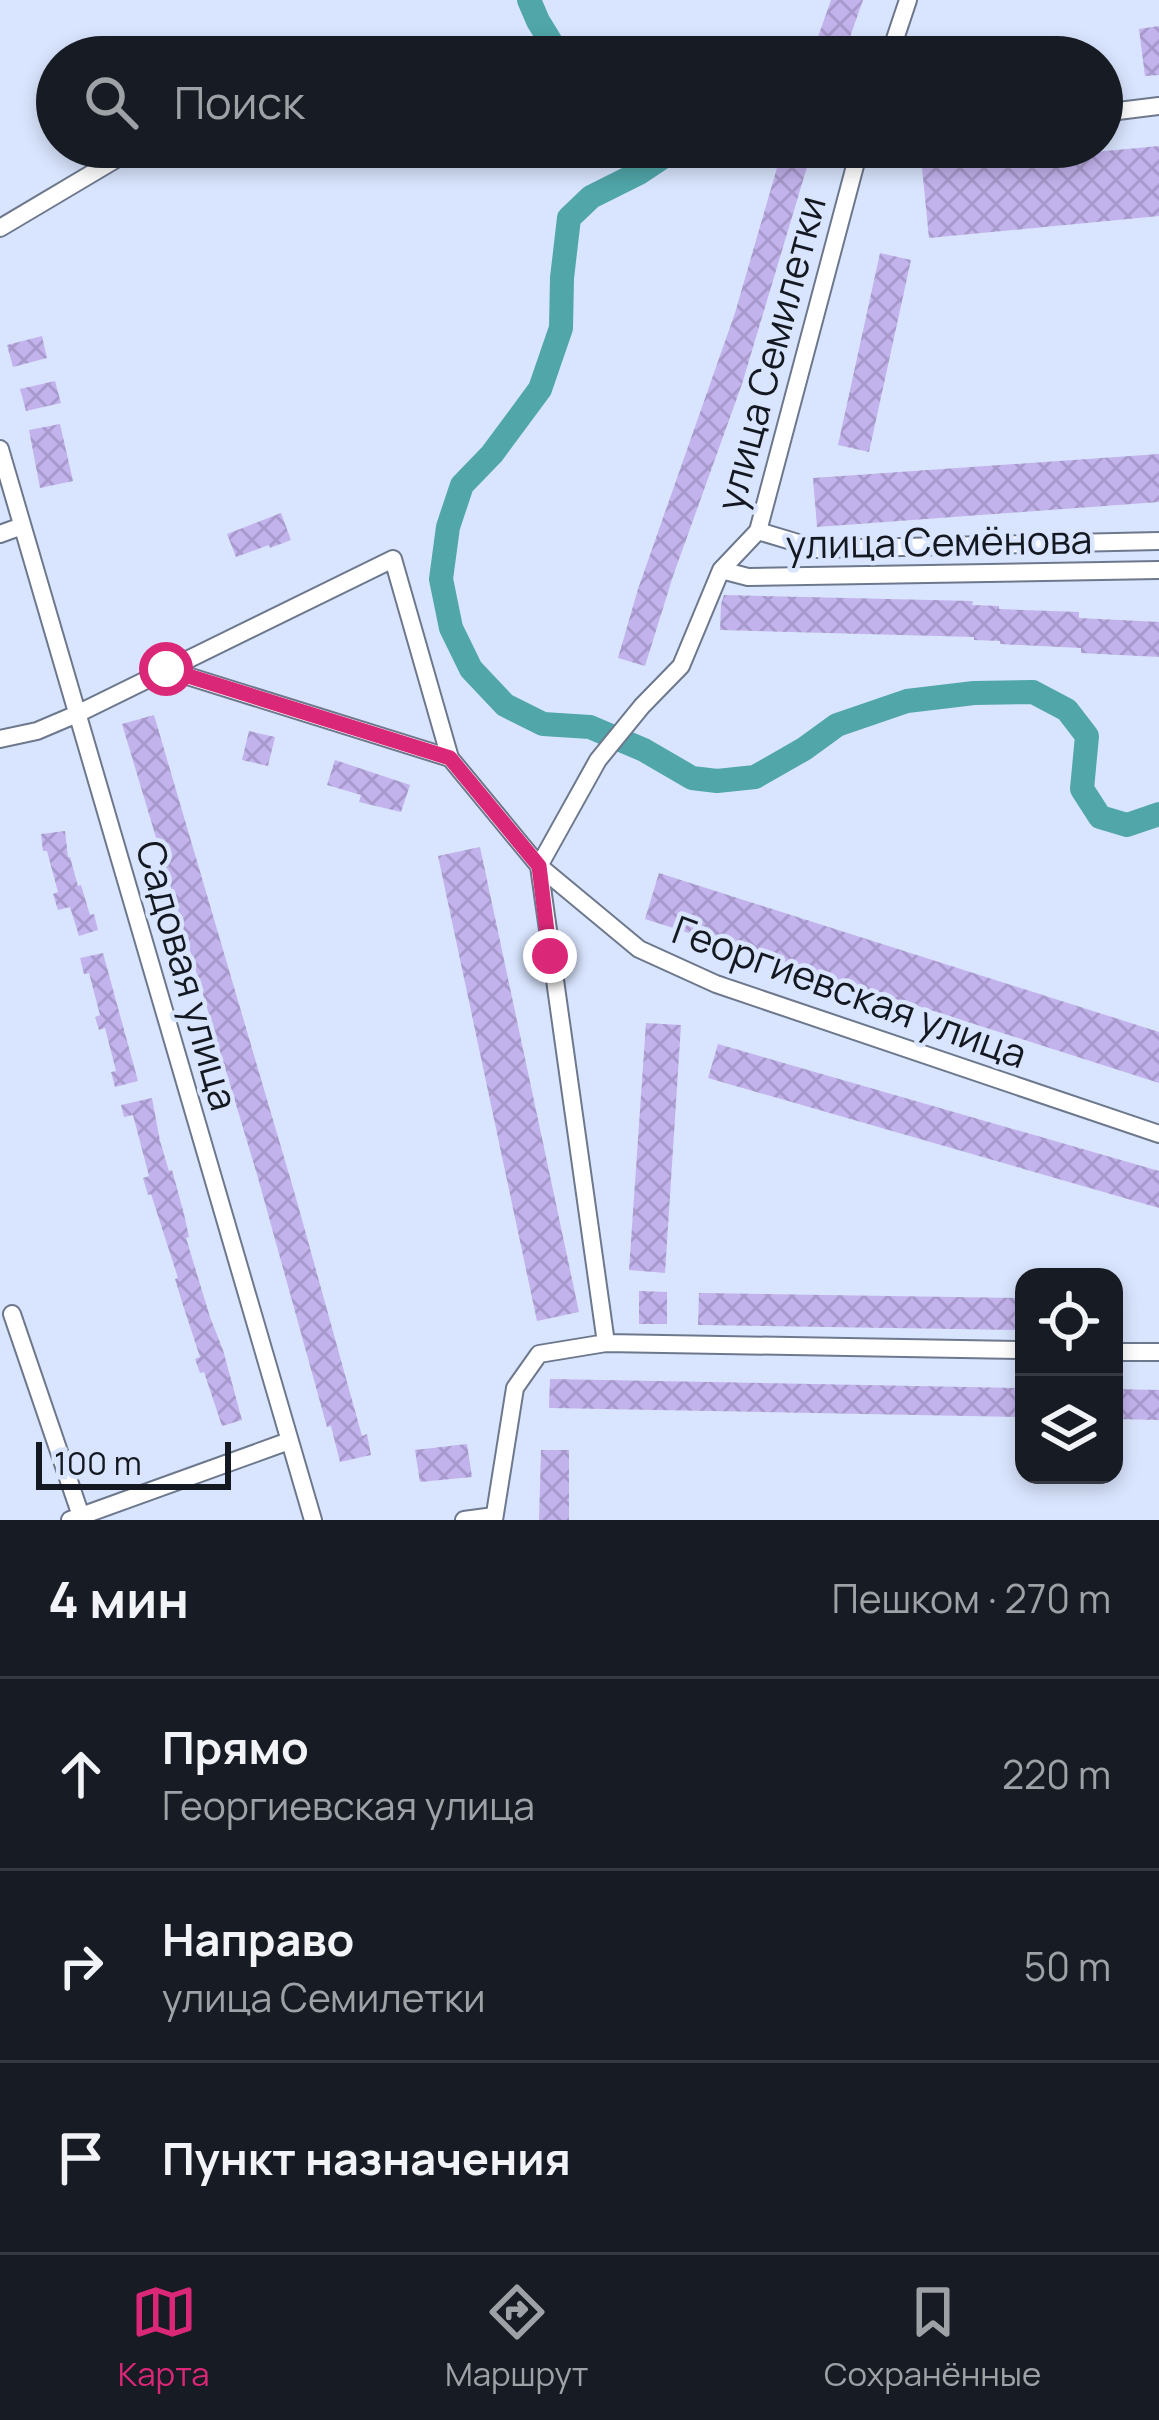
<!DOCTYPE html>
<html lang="ru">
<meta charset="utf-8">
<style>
:root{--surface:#171b24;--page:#242831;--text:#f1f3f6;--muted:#9ea1a6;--line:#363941;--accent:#db2777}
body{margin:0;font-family:Manrope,sans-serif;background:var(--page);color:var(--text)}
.controls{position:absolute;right:36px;bottom:36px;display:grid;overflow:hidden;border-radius:24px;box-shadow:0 6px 18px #0003}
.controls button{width:108px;height:108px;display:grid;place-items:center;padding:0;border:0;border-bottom:3px solid var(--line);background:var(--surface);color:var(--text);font:60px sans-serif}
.scale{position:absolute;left:36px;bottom:30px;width:195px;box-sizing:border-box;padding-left:12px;border:6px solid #141921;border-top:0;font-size:33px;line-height:42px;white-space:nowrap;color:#141921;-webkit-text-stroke:9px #d9e5fe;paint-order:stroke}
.stop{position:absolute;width:36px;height:36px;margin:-27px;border:9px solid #db2777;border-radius:50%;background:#fff}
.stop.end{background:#db2777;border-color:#fff;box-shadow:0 3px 12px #0008}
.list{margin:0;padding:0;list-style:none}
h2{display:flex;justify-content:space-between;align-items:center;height:156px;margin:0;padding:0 48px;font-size:51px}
h2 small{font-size:39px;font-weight:400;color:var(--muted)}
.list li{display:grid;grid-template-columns:78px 1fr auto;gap:36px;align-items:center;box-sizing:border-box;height:192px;padding:0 48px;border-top:3px solid var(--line)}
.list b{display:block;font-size:45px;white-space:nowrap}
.list p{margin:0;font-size:39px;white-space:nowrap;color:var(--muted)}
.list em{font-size:39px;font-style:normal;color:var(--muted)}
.icon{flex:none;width:66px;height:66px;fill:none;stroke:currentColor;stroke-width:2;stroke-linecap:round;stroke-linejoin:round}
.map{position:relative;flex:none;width:1159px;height:1520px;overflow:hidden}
.search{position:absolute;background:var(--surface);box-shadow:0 6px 18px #0003;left:36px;right:36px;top:36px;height:132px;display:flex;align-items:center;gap:30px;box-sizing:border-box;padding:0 42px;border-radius:66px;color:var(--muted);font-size:45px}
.sheet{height:732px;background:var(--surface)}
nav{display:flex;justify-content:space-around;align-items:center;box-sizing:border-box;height:168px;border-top:3px solid var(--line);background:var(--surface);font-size:33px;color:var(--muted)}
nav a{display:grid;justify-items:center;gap:6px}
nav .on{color:var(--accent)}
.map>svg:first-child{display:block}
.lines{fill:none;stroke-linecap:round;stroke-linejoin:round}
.river{stroke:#50a6a9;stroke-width:24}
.building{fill:url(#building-cross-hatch)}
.minor-casing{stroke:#6d788d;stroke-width:20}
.minor{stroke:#fff;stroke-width:16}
.route{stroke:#db2777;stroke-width:15}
.labels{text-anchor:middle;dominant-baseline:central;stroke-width:9;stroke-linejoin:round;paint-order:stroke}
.street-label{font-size:39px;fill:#141921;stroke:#d9e5fe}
</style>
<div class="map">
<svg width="1159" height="1520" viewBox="0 0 1159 1520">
<defs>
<pattern id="building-cross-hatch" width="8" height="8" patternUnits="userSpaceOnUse" patternTransform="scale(3)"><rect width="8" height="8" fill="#c3b3ed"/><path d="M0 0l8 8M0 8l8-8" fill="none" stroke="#a799cb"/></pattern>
</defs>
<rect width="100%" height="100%" fill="#d9e5fe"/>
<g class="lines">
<!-- river -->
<path class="river" d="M529,0l9,21 22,36
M672,147l-3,6 -30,20 -48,24 -22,21 -7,60 -1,50 -21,61 -48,65 -30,31 -14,42 -7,52 10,49 20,41 34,36 38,19 47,3 54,23 48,28 25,3 38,-4 49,-28 33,-24 70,-24 67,-8 59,-1 34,18 20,26 -5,53 18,28 27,8 32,-11"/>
</g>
<!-- building -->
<path class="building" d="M831,0h32l-20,57h-32z
M1159,26v49l-14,1 -6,-47z
M1159,146v70l-230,22 -7,-70z
M783,147h30l-71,237 -69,192 -28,90 -27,-8 20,-69 97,-276z
M880,253l31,7 -42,192 -31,-7z
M42,336l5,22 -34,9 -6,-22z
M55,381l6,22 -35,8 -6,-22z
M60,424l13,57 -33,7 -11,-58z
M1159,454v48l-342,25 -4,-49z
M281,513l10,27 -21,8 -1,-3 -33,12 -9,-23z
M724,595l249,6 -1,4 27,1v3l80,3v6l80,4v35l-78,-4v-5l-81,-4v-3l-26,-1v-3l-254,-7 1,-26z
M154,715l142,483 66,238 5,-2 4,21 -31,7 -9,-36 -4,1 -69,-249 -136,-454z
M249,731l26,6 -7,29 -26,-6z
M335,760l75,25 -9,27 -42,-10 2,-7 -34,-10z
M65,831l3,26h2l8,29 3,-1 9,30 4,-1 4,16 -19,6 -9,-29 -12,3 -5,-16 5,-2 -11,-41h-4l-2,-17z
M480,847l99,465 -42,9 -99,-465z
M659,873l500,159v51l-514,-164z
M103,953l35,128 -23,6 -4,-15 5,-1 -11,-43 -6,2 -4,-13 5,-2 -11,-42 -5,1 -4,-16z
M646,1023l35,2 -16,248 -36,-3z
M718,1044l441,127v37l-451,-130z
M152,1098l8,43 9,30 3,-1 12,44 5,23 -3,1 24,79 13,33 19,70 -20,6 -18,-54 -4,1 -5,-14 5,-2 -18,-55 -7,-23 3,-1 -27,-84 -3,1 -5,-17 6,-2 -16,-61 -9,2 -3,-12z
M639,1291l28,1v32h-28z
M699,1293l325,5v32l-326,-5z
M550,1379l474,9v29l-475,-9z
M1114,1389l45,1v30l-45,-1z
M467,1444l5,33 -52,5 -5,-32z
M541,1450h28v70h-30z"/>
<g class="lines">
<!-- minor casing -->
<g class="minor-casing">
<path id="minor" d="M889,57l19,-57
M1102,113l57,-7
M0,228l128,-76
M0,449l313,1071
M758,531l60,18 341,-8
M0,534l22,-8
M721,570l27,7 411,-7
M165,669l285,89 89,108 100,83 77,35 443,150
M0,739l37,-8 40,-17 316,-155 57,199
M12,1314l69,202
M606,1343l418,7
M1114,1352h45
M70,1520l219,-79
M464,1520l30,-4
M494,1520l21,-132 24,-34 67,-11 -67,-477 59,-106 44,-54 39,-40 40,-96 37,-39 102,-384"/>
</g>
<!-- minor -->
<use href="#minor" class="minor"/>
</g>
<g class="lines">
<!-- route -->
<path class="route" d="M166,669l284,89 89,108 11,90"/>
</g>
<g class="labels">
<!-- street labels -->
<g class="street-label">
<text transform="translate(770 353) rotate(-75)">улица Семилетки</text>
<text transform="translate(939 541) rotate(-1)">улица Семёнова</text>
<text transform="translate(188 975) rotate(74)">Садовая улица</text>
<text transform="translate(850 991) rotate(20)">Георгиевская улица</text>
</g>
</g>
</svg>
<div class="controls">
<button><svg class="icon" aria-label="locate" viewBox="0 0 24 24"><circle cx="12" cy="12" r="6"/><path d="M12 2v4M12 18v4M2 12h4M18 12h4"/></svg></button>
<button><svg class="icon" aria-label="layers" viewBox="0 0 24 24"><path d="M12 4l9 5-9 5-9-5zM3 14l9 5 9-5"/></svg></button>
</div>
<div class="scale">100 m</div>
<div class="stop" style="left:166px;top:669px"></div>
<div class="stop end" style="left:550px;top:956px"></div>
<div class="search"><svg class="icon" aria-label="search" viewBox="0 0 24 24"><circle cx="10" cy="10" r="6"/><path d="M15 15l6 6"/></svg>Поиск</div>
</div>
<section class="sheet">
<h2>4 мин<small>Пешком · 270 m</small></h2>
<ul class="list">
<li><svg class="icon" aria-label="ahead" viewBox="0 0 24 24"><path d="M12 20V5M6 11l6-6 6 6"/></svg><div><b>Прямо</b><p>Георгиевская улица</p></div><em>220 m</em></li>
<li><svg class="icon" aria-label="right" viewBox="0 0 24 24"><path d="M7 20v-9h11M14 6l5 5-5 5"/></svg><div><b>Направо</b><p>улица Семилетки</p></div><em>50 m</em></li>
<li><svg class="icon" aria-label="arrive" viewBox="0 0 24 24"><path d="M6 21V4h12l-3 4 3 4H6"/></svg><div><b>Пункт назначения</b></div></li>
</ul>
</section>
<nav>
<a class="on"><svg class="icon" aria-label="map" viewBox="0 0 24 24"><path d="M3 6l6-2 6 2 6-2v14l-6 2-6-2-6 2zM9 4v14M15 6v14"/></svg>Карта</a>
<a><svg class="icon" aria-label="directions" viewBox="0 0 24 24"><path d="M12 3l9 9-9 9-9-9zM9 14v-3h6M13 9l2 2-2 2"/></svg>Маршрут</a>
<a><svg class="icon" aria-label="saved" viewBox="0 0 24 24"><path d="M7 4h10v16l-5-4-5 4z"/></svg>Сохранённые</a>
</nav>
